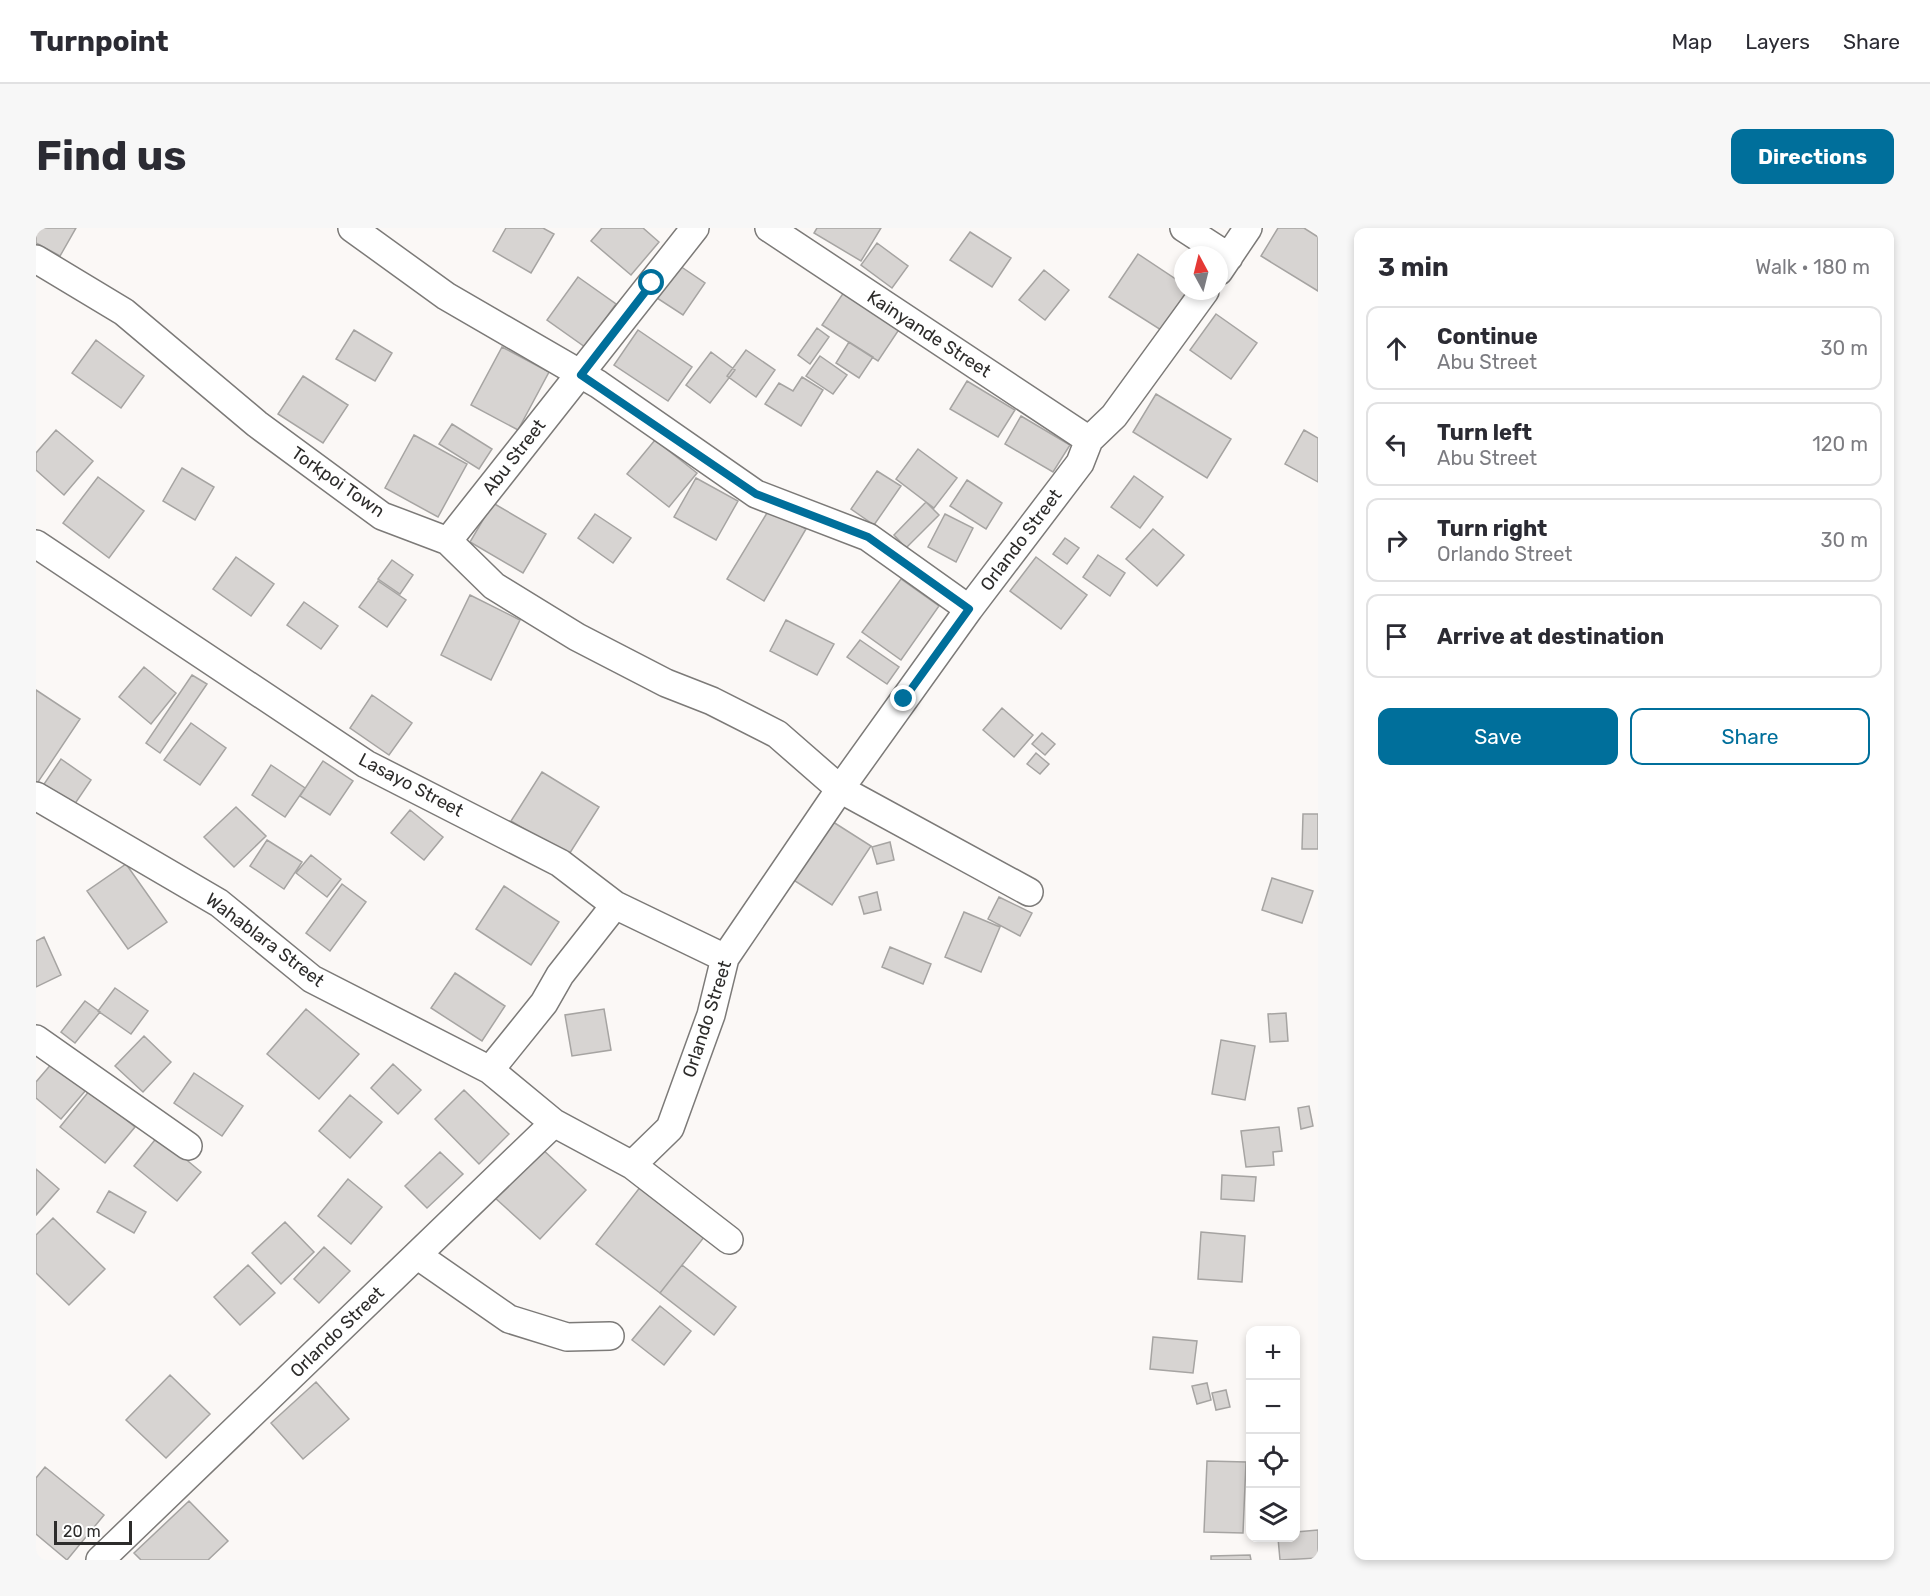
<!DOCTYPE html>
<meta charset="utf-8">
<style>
:root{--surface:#fff;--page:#f7f7f7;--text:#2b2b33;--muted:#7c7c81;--line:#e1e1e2;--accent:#006f9b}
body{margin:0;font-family:Rubik,sans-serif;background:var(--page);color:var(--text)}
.controls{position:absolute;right:18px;bottom:18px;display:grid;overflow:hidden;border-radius:12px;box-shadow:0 3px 9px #0003}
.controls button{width:54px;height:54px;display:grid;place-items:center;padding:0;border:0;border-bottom:2px solid var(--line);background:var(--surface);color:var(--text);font:30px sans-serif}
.compass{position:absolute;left:1138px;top:18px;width:54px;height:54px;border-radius:50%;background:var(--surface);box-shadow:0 3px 9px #0003;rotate:353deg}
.scale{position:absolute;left:18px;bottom:15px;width:78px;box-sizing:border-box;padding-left:6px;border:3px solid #2d2c2b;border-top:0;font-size:16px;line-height:21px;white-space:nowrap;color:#2d2c2b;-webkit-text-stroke:4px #fff;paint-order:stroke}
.stop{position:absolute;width:18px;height:18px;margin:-14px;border:4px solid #006f9b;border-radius:50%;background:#fff}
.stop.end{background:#006f9b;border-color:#fff;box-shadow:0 2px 6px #0008}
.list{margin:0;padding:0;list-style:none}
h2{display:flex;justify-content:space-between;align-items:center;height:78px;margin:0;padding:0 24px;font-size:26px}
h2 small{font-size:20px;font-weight:400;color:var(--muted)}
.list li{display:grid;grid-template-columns:39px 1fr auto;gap:18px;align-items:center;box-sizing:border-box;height:84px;margin:0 12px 12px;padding:0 12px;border:2px solid var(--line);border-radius:12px}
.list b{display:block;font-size:22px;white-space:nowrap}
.list p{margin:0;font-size:20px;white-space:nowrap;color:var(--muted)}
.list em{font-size:20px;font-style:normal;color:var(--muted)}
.actions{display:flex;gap:12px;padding:18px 24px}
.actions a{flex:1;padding:14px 0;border:2px solid var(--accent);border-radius:12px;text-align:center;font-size:21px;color:var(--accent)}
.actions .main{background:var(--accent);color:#fff}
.icon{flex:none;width:33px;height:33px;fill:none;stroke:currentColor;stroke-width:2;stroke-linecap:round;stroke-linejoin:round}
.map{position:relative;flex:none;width:1282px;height:1332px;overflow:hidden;border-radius:12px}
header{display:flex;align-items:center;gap:36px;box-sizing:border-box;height:84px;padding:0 30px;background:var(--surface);border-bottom:2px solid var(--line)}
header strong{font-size:28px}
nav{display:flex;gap:33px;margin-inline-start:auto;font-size:21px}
.intro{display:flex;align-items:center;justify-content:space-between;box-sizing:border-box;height:144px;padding:0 36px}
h1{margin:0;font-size:42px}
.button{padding:15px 27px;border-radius:12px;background:var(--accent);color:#fff;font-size:21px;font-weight:700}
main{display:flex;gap:36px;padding:0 36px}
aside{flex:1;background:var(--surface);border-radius:12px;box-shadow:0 3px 9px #0003}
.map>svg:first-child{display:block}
.building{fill:#d7d4d2;stroke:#a6a4a2;stroke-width:1.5}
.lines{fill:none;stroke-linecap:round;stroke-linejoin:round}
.minor-casing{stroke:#7c7a78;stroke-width:30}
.minor{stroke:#fff;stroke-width:27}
.route{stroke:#006f9b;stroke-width:8}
.labels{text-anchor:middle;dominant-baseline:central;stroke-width:6;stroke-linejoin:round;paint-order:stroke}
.street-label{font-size:18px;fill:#2d2c2b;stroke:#fff}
</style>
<header>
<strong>Turnpoint</strong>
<nav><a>Map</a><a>Layers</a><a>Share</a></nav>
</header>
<div class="intro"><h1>Find us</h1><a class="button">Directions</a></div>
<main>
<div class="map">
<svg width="1282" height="1332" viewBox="0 0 1282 1332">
<rect width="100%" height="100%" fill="#fbf8f6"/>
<!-- building -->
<path class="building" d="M0,0h40l-16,28 -24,-13z
M470,0h37l11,6 -23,39 -38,-22z
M566,0h41l16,14 -28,33 -40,-34z
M781,0h64l-20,33 -47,-28z
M1242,0h26l14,9v54l-57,-35z
M934,4l41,26 -19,29 -42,-27z
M841,15l31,23 -16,22 -31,-23z
M1102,26l45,30v7h4l-26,39 -52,-33z
M644,38l25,17 -22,32 -26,-17z
M1008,42l25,20 -24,30 -26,-20z
M542,49l38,27 -31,43 -38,-27z
M810,61l56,36 -24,36 -56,-36z
M1180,86l41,29 -26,36 -41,-29z
M781,100l12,9 -19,27 -12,-9z
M318,102l38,23 -17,28 -39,-22z
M602,102l54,37 -24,34 -54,-36z
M60,112l48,36 -23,32 -49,-35z
M813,114l24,15 -14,21 -23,-15z
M466,119l47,25 -31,58 -47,-25z
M710,122l29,20 -19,27 -29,-21z
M675,124l24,18 -25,33 -24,-18z
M784,128l27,19 -14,19 -27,-18z
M267,148l45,29 -25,38 -45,-29z
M766,149l21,13 -22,36 -36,-22 14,-21 14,8z
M931,153l48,29 -17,27 -48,-28z
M1120,166l75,45 -24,39 -74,-46z
M985,188l49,29 -17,27 -48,-28z
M416,196l40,25 -13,20 -40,-25z
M20,202l37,31 -29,34 -28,-25v-17z
M1268,202l14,8v44l-33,-18z
M378,207l53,29 -29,53 -53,-29z
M619,212l42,33 -28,34 -42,-33z
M882,221l39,29 -23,30 -38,-29z
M146,240l32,19 -19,33 -32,-19z
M841,243l24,15 -27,39 -23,-16z
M1098,248l29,21 -23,31 -29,-21z
M62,249l46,34 -35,47 -46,-35z
M660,250l42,23 -22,39 -42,-23z
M931,252l35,23 -16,26 -36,-23z
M890,274l13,13 -33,33 -12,-13z
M457,275l53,31 -23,39 -53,-31z
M734,280l36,21 -42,72 -37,-22z
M559,286l36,24 -18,25 -35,-25z
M909,286l28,14 -17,34 -28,-15z
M1117,301l31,26 -27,31 -31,-27z
M1029,310l14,10 -12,16 -14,-10z
M1062,327l27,18 -15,23 -27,-19z
M200,329l38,27 -23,32 -38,-27z
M1000,329l51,38 -26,34 -51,-38z
M356,332l21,15 -13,19 -22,-15z
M865,351l38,27 -38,54 -39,-28z
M342,353l28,19 -19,27 -28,-20z
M434,367l50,25 -29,60 -50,-25z
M268,374l34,24 -17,23 -34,-24z
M750,392l48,24 -17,31 -47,-24z
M824,412l39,27 -12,17 -40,-27z
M108,439l32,26 -25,31 -32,-27z
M156,447l15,9 -47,69 -14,-10z
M0,462l44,29 -44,66z
M336,467l40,28 -23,32 -39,-27z
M966,480l31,27 -19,22 -31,-27z
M155,495l35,25 -26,37 -36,-25z
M1006,505l13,11 -10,11 -13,-11z
M1000,525l13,11 -9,10 -13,-10z
M25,531l30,21 -23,34 -30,-21z
M287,533l30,20 -23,34 -30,-19z
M235,537l34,23 -20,29 -33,-22z
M506,544l57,35 -31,49 -57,-35z
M200,579l30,29 -32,31 -30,-30z
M374,582l33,27 -19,23 -33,-27z
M1267,586h15v35h-16z
M794,592l41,26 -39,59 -40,-26z
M231,612l35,22 -18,27 -34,-23z
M854,614l4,18 -17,4 -5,-17z
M275,627l30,24 -14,18 -31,-24z
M90,636l41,58 -39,27 -41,-58z
M1236,650l41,13 -11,32 -40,-13z
M306,656l24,18 -36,49 -24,-18z
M468,658l55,36 -28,43 -55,-36z
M841,664l4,18 -17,4 -5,-17z
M963,669l33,16 -12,23 -32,-17z
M928,684l36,15 -19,45 -36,-15z
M8,709l17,38 -25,12v-46z
M854,719l41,17 -8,20 -41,-17z
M419,745l50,33 -23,35 -51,-33z
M79,760l33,23 -17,23 -33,-23z
M49,773l15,11 -25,31 -14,-11z
M270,781l53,45 -40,45 -52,-45z
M568,781l7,41 -39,6 -7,-41z
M1250,785l2,28 -18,1 -2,-28z
M108,808l27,26 -28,30 -28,-26z
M1185,812l34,6 -10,54 -33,-6z
M17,834l33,28 -25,29 -25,-21v-16z
M357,836l28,26 -23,24 -27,-26z
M158,845l49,33 -21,30 -48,-33z
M54,862l45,37 -30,36 -45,-36z
M428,862l45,44 -30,30 -44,-45z
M314,867l32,27 -32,36 -31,-27z
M1273,878l4,20 -12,3 -3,-21z
M1243,899l3,24 -9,1 1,13 -28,2 -5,-36z
M122,908l43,36 -24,29 -43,-35z
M504,919l46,43 -46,49 -46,-42z
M404,924l23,22 -36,34 -22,-22z
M0,941l23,20 -23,26z
M1186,947l34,2 -2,24 -33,-2z
M312,951l34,28 -31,37 -33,-28z
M605,958l64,50 -45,57 -64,-49z
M73,963l37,21 -12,21 -37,-21z
M17,990l52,51 -36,36 -33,-32v-38z
M249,994l29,30 -33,32 -29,-31z
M1165,1004l44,4 -3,46 -44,-3z
M288,1019l26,24 -31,32 -25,-24z
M212,1037l27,28 -35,32 -26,-28z
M646,1037l54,42 -22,28 -54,-42z
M624,1078l31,25 -27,34 -32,-25z
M1117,1109l44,4 -4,32 -43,-4z
M134,1147l40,39 -44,44 -40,-38z
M280,1154l33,37 -46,40 -32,-36z
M1171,1155l4,17 -14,4 -5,-18z
M1190,1162l4,17 -14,3 -4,-17z
M1171,1233l39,1 -3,71 -39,-1z
M9,1239l59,48 -37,45 -31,-26v-56z
M153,1273l39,40 -20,19h-67l-7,-7z
M1282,1302v28l-38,2 -2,-22h18v-6z
M1214,1327l1,5h-40v-4z"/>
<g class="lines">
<!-- minor casing -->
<g class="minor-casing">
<path id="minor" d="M316,0l94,68 152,88 158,110 112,43 101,72
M733,0l320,212
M1148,0l45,29
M0,31l88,53 133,112 125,92 66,25 46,45 83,51 89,46 46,18 65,33 63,55 189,103
M1183,43l29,-43
M412,313l247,-313
M0,316l330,220 194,99 55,42 -55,70 -16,28 -54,67
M0,568l183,107 93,76 178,91 64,53
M579,677l110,53
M0,811l152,107
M596,937l97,75
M381,1027l92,64 58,18 43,-1
M64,1332l454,-437 78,42 38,-37 41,-113 14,-57 115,-169 129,-180 111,-146 9,-23 25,-24 91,-125"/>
</g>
<!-- minor -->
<use href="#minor" class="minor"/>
</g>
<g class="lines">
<!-- route -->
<path class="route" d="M616,55l-71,92 175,119 112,43 101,72 -65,90"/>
</g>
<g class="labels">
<!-- street labels -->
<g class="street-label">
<text transform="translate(893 106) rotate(33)">Kainyande Street</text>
<text transform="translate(478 229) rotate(-52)">Abu Street</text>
<text transform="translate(302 254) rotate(35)">Torkpoi Town</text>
<text transform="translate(985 312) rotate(-53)">Orlando Street</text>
<text transform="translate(375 557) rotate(28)">Lasayo Street</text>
<text transform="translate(229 712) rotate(37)">Wahablara Street</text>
<text transform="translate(671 791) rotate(-72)">Orlando Street</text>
<text transform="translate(301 1104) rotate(-44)">Orlando Street</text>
</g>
</g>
</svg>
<div class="controls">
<button>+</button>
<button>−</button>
<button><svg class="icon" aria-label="locate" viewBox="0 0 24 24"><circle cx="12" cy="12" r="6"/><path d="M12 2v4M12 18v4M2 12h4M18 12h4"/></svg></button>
<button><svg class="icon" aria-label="layers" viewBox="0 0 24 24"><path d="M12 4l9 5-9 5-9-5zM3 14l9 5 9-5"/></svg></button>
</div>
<svg class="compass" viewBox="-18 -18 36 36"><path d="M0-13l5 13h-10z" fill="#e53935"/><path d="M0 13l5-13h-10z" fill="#7c7c81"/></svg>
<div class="scale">20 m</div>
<div class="stop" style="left:616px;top:55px"></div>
<div class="stop end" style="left:868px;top:471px"></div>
</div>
<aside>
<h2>3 min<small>Walk · 180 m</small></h2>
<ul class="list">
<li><svg class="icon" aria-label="ahead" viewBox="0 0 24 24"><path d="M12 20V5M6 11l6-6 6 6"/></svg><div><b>Continue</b><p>Abu Street</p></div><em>30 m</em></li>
<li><svg class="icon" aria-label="left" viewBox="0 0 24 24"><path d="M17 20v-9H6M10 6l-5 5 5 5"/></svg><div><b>Turn left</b><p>Abu Street</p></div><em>120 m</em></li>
<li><svg class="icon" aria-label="right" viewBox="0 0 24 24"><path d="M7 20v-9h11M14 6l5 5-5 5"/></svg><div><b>Turn right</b><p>Orlando Street</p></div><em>30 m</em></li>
<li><svg class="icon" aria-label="arrive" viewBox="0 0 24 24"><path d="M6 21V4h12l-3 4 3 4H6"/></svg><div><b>Arrive at destination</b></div></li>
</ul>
<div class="actions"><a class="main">Save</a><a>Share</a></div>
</aside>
</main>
